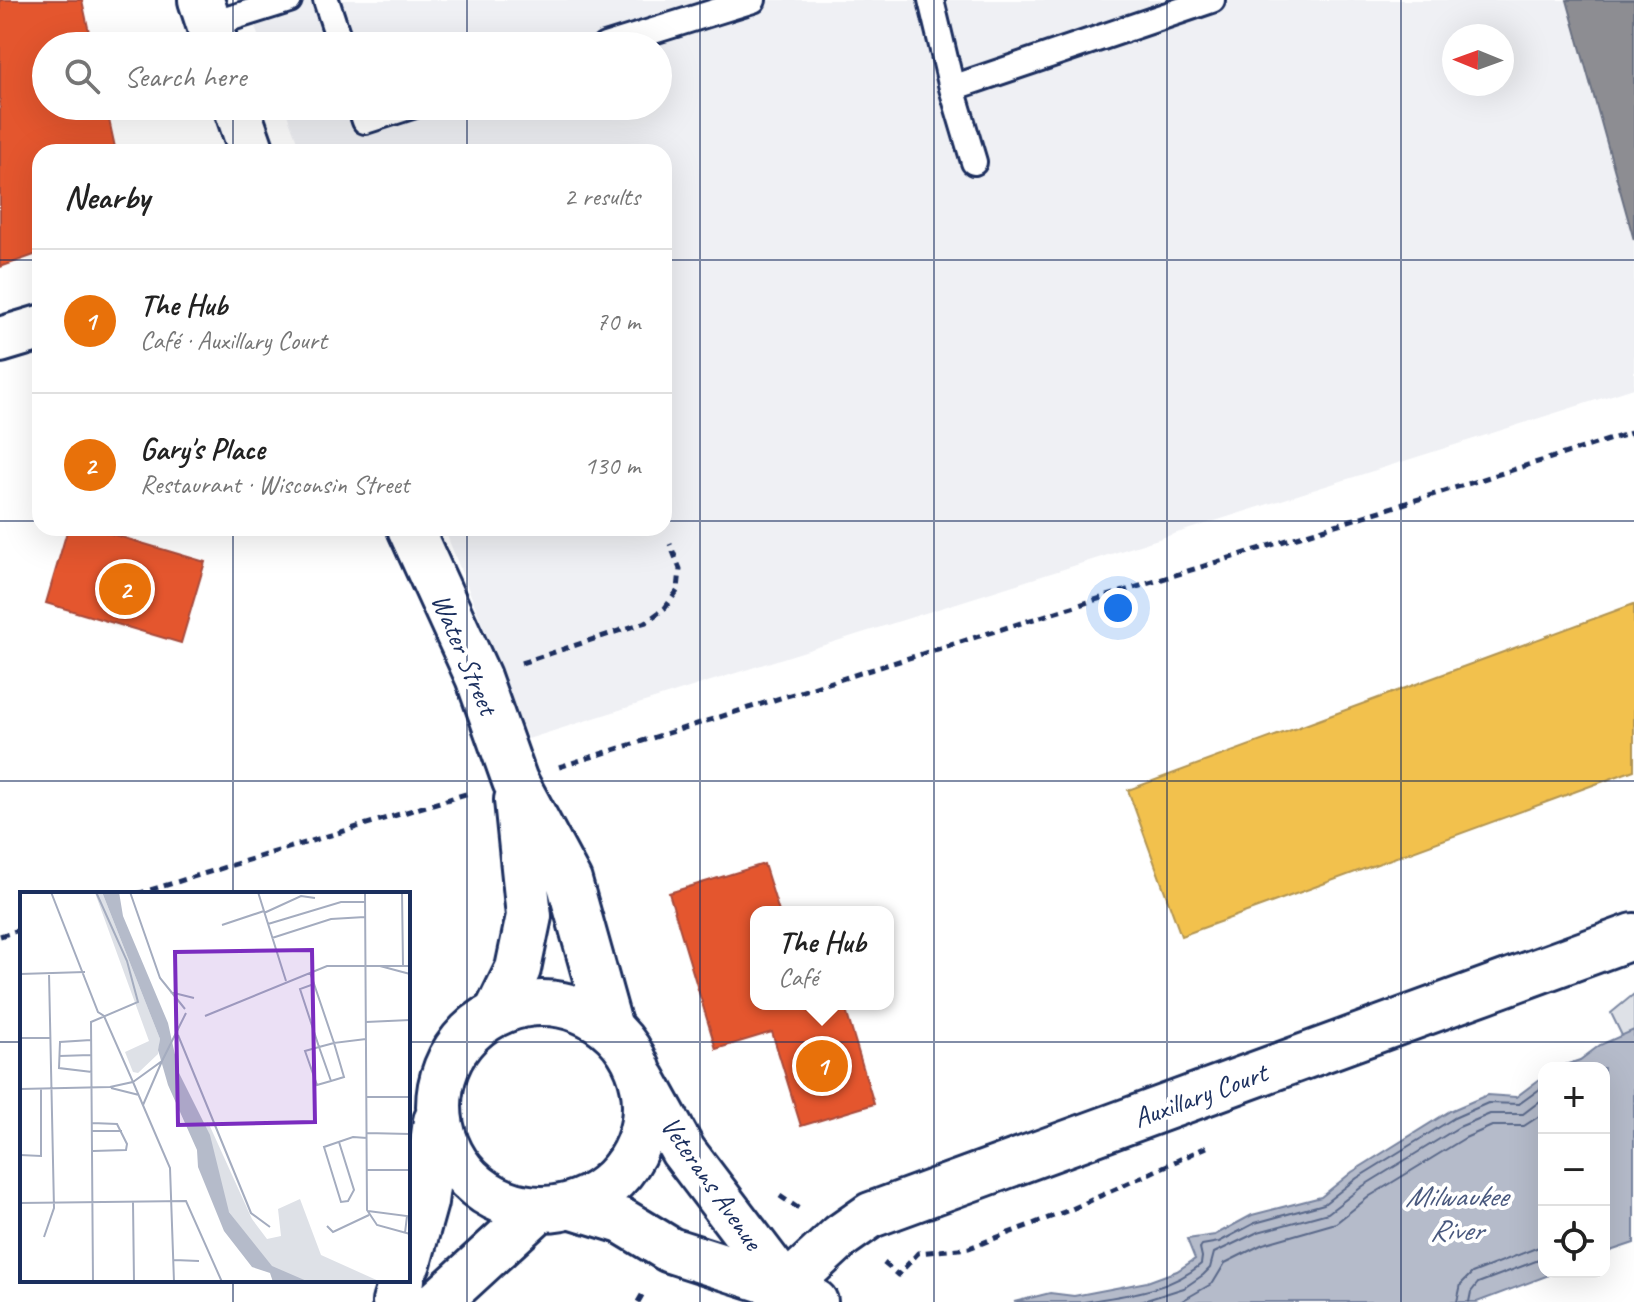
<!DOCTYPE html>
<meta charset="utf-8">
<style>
:root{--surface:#fff;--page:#f2f2f2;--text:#222;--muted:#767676;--line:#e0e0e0;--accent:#1f6fb2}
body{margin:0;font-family:Caveat,sans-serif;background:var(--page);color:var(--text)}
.controls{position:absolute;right:24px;bottom:24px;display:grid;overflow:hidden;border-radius:16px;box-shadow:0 8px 32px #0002}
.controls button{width:72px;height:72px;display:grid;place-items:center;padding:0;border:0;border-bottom:2px solid var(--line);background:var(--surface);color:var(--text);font:40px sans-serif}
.compass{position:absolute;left:1442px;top:24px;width:72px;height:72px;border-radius:50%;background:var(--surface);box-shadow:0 8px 32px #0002;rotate:271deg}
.you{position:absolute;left:1118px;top:608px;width:28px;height:28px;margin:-20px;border:6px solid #fff;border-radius:50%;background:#1a73e8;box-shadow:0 0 0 12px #1a73e833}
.badge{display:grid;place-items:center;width:52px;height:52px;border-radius:50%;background:var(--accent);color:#fff;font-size:26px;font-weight:700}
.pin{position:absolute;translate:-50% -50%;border:4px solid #fff;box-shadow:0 2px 8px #0006}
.popup{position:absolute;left:750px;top:906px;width:144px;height:104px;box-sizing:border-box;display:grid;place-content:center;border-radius:16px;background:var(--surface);filter:drop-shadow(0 2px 6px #0005);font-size:26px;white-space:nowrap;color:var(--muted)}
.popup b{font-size:30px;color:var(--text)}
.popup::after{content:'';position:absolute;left:50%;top:100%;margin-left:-16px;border:16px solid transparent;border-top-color:var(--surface)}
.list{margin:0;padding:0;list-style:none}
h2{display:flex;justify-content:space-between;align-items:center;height:104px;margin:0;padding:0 32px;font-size:34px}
h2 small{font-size:26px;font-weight:400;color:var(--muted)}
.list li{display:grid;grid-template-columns:52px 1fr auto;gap:24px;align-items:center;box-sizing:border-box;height:144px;padding:0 32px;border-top:2px solid var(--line)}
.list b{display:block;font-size:30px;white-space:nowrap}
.list p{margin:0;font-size:26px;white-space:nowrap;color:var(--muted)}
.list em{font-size:26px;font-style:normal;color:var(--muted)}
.icon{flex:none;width:44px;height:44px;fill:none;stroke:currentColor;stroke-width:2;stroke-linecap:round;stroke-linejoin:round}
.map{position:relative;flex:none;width:1634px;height:1302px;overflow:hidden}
.search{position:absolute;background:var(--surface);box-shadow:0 8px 32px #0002;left:32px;top:32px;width:640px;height:88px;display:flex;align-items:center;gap:20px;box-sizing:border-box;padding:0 28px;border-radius:44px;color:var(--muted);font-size:30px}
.panel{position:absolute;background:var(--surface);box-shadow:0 8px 32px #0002;left:32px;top:144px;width:640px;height:392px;border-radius:24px}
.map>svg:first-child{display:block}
.built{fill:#eff0f4;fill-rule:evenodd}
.green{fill:#dee1e7;stroke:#7c88a2;stroke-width:2}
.water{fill:#b5bbca;stroke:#77839f;stroke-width:2}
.homes{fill:#f2c14e;stroke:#b29553;stroke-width:2}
.shops{fill:#e4572e;stroke:#a84b3c;stroke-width:2}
.industry{fill:#8d8d92;stroke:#6b7182;stroke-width:2}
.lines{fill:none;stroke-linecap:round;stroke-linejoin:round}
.shore{stroke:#596789;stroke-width:2}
.lane-casing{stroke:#1b2f5e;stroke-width:30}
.street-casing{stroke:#1b2f5e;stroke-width:50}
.secondary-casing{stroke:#1b2f5e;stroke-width:50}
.path{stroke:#1b2f5e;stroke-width:5;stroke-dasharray:8 6;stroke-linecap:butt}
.lane{stroke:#fff;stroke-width:24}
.street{stroke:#fff;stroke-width:44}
.secondary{stroke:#fff;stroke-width:44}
.grid{fill:none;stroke:#1b2f5e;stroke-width:2;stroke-opacity:0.55}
.labels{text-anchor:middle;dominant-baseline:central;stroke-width:8;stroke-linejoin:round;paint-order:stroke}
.street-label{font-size:28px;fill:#1b2f5e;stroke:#fff}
.water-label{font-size:30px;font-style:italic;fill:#49597e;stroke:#fff}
.inset-road{fill:none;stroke:#a4acbf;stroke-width:2}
.view{fill:#7b2cbf;fill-opacity:0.15;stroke:#7b2cbf;stroke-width:4}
.inset-edge{fill:none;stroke:#1b2f5e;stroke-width:4}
</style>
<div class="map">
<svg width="1634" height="1302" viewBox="0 0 1634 1302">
<rect width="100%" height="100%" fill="#fff"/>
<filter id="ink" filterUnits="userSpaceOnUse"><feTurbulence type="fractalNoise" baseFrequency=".0125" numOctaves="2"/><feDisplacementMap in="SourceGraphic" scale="16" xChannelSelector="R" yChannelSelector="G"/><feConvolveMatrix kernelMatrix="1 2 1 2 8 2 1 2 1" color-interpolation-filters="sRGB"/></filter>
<g filter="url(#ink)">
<!-- built -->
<path class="built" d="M245,0h1389v388l-1106,351 -84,-211h220v-376h-363l-17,-46h374v-60h-396zM1454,36h48v48h-48z"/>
<!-- green -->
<path class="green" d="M1634,994v55l-5,1 -18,-37z"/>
<!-- water -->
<path class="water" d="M1634,1030v213l-30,10v-185h-48l24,-8 20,-15z
M1544,1076v196h13l-80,30h-463l36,-9 24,3 73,-14 30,-11 18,-12 -8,-20 28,-4 37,-20 69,-18 31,-25 98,-61 37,-16 29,2z"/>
<!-- homes -->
<path class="homes" d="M1634,604v166l-453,166 -53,-146z"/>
<!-- shops -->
<path class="shops" d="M0,0h82l10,46h-46v60h60l10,46h-76v101l-40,14z
M68,528h23l114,34 -24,81 -135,-40z
M764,864l15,48h-23v92h51l2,8 25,-8h10l30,100 -73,22 -29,-94 -56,17 -47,-156z"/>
<!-- industry -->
<path class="industry" d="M1567,0h67v240z"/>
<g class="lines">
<!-- shore -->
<path class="shore" d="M1084,1302c40,-7 85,-10 117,-38l1,-7 -2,-9 2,-3 17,-3 36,-19 69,-19 33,-26 97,-60 34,-15 31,1 25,-18
M1140,1302l44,-14 19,-13 7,-7 4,-15 44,-21 70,-19 35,-27 96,-59 31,-13h33l21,-16
M1180,1302l33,-19 12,-20 38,-19 73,-21 34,-27 95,-58 27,-12h32l20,-13
M1457,1302l4,-18 11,-11 72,-28
M1469,1302l2,-10 7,-9 66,-25"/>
<!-- lane casing -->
<g class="lane-casing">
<path id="lane" d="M326,0l15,46
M931,0l21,88 260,-88
M209,25l80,-25
M605,46l148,-46
M952,88l22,74
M360,106l5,15 47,-15"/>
</g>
<!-- street casing -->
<g class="street-casing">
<path id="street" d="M201,0l15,46
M236,106l16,46
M0,340l40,-12
M410,528l68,149 37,104 54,100 41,147
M497,1012l21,-43 11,-53 -12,-116
M786,1287l55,-51 30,-21 763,-279"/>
</g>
<!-- secondary casing -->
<g class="secondary-casing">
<path id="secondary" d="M439 1106a103 103 0 1 1 206 0a103 103 0 1 1-206 0Z
M643,1079l40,72 103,136
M573,1206l49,15 48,29 116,37 29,15
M408,1263l17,-61 11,-81
M395,1302l7,-22
M438,1302l99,-91"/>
</g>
<!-- path -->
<path class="path" d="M521,663l125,-41 19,-14 13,-18 2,-21 -10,-25
M559,767l1075,-335
M137,894l332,-101
M0,936l22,-7
M780,1196l22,15
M884,1263l14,12 20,-22 51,-5 103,-39 139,-64
M638,1302l7,-12"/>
<!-- lane -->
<use href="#lane" class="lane"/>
<!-- street -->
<use href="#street" class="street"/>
<!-- secondary -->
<use href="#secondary" class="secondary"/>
</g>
</g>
<!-- grid -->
<path class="grid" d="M233,0v46M467,0v46M700,0v1302M934,0v1302M1167,0v1302M1401,0v1302M233,106v46M467,106v46M0,260h40M664,260h970M0,521h40M664,521h970M233,528v366M467,528v774M0,781h1634M0,1042h22M408,1042h1226M233,1280v22"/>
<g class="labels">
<!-- street labels -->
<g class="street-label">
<text transform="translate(465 654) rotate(67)">Water Street</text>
<text transform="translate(1200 1095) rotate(-20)">Auxillary Court</text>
<text transform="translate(712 1183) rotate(55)">Veterans Avenue</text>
</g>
<!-- water labels -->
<g class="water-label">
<text x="1456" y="1196">Milwaukee<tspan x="1456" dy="34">River</tspan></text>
</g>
</g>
<!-- overview -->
<g transform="translate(20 892)">
<rect width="390" height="390" fill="#fff"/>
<path d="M82,0l58,147 -2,15 -20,19 -5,-1 -8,-20 24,-11 -54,-148zM188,230l44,97 15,20 14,-3 -3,-27 22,-10 21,56 60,27h-76l-35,-16 -47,-62 -19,-80z" fill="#dee1e7"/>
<path d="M82,0h17l4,24 45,107 11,50 31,62 19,77 43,54 37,16h-36l-3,-9 -18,-6 -28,-36 -26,-64 -1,-17 -29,-65 -10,-35 2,-11z" fill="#b5bbca"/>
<path class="inset-road" d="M31,0l47,120 6,4 29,66 29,-21 24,-48M110,0l30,86 25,31M238,0l28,89M345,0l2,318 10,15 33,9M382,0l1,74M244,21l37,-17 14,2M248,32l73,-22h24M202,33l42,-14M252,46l59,-19 34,-2M360,74l30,8M290,80l24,71 32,-4M0,82l65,-2M294,92l-14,5 19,58 15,-4 10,34 -13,4 -14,4 -12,-34 14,-4 12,34M150,100l24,6M185,124l122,-50h83M346,130l44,-2M158,143l73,178 19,14M0,146h30M71,148l-31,2 -1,26 33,4M39,164l32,-1M91,196l28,7M0,197l90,-2 23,-5 37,86 4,114M346,205h44M123,213l19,-44M72,231l25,1 10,20 -1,6 -33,1M72,239h30M346,241l44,1M319,250l15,48 -6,11 -7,1 -17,-55 29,-10 14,1M0,263l21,1v-67M347,278h43M113,310l1,80M0,311l166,-2 36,81M348,319l39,5 -2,17M307,334l6,6 36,-17M24,345l10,-29 -5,-235M154,368l25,1M73,390l-2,-260 47,-20 -11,-41 -31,-69"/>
<path class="view" d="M292,58l3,172 -137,3 -3,-173z"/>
<rect width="390" height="390" class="inset-edge"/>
</g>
</svg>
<div class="controls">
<button>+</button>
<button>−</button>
<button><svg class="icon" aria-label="locate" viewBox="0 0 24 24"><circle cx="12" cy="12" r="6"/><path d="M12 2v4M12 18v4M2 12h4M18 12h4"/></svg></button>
</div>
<svg class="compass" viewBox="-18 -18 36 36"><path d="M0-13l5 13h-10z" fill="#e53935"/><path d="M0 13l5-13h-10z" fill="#767676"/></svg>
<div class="you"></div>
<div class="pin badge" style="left:822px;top:1066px;background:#e8710a">1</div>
<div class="popup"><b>The Hub</b>Café</div>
<div class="pin badge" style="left:125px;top:589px;background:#e8710a">2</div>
<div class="search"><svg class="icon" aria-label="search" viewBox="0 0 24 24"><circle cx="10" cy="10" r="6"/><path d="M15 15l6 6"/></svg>Search here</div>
<section class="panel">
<h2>Nearby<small>2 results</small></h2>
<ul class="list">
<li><span class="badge" style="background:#e8710a">1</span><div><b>The Hub</b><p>Café · Auxillary Court</p></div><em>70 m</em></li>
<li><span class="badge" style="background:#e8710a">2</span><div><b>Gary's Place</b><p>Restaurant · Wisconsin Street</p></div><em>130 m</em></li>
</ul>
</section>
</div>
